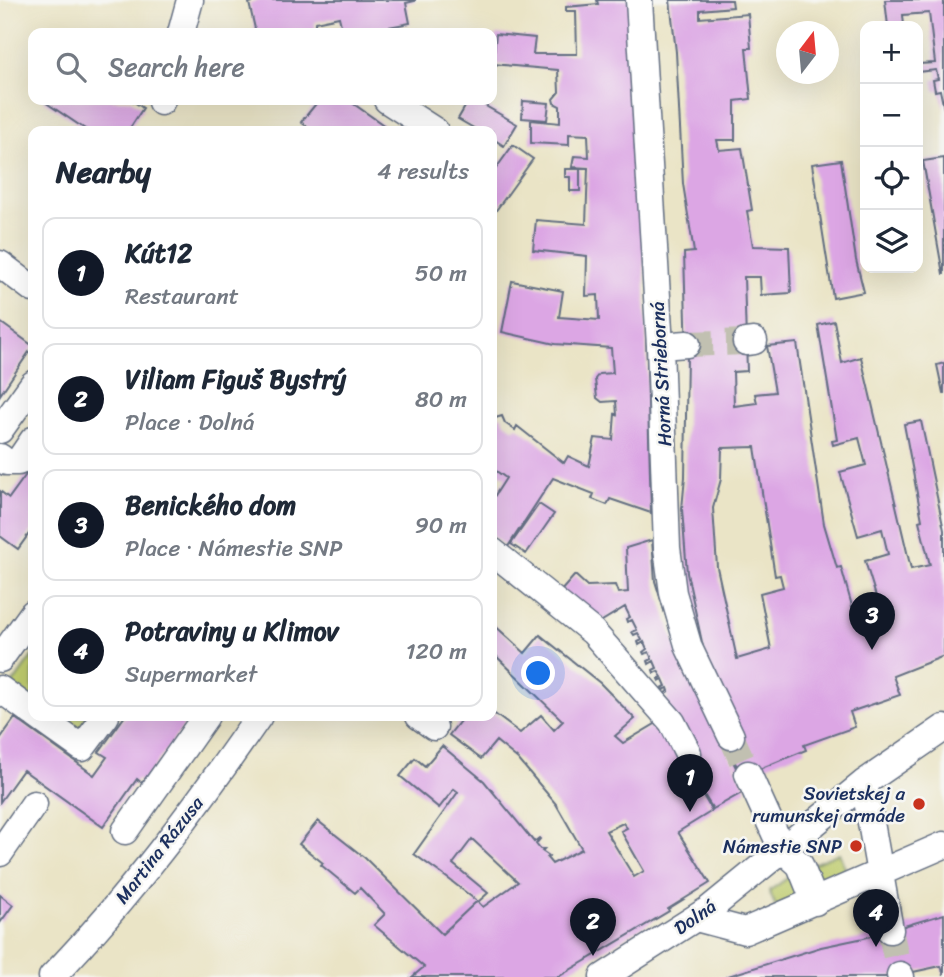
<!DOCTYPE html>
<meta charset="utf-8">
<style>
:root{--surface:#fff;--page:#f2f2f3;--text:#1f2937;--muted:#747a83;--line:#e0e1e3;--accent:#111827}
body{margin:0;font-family:Sriracha,sans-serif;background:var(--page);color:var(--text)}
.controls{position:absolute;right:21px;top:21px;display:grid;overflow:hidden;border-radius:14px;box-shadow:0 7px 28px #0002}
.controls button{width:63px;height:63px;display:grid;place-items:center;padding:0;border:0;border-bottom:2px solid var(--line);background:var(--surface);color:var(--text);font:35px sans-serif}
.compass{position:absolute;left:776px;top:21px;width:63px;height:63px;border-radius:50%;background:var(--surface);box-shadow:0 7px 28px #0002;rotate:16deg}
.you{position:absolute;left:539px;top:674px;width:24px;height:24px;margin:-18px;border:5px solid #fff;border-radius:50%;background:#1a73e8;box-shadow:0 0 0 10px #1a73e833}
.badge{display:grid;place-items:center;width:46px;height:46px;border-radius:50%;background:var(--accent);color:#fff;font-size:23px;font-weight:700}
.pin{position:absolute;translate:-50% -58px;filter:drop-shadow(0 2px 4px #0008)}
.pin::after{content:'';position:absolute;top:37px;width:24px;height:21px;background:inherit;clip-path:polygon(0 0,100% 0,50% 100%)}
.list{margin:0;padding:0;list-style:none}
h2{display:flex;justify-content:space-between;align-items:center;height:91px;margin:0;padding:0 28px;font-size:30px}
h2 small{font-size:23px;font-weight:400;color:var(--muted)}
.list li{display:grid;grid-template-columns:46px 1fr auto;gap:21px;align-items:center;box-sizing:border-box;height:112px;margin:0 14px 14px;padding:0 14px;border:2px solid var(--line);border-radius:14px}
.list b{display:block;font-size:26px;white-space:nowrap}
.list p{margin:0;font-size:23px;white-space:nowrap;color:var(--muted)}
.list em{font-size:23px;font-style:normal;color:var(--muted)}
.icon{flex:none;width:38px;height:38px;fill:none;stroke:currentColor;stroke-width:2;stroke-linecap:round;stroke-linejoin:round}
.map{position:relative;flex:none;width:944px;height:977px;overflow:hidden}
.search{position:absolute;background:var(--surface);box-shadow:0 7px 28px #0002;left:28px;top:28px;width:469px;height:77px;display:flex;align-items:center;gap:18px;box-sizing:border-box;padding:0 24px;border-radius:14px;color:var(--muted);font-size:26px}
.panel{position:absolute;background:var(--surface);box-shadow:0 7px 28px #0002;left:28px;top:126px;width:469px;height:595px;border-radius:14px}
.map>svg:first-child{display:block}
.green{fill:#becb6d;stroke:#6c7d66;stroke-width:2}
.building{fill:#dca6e4;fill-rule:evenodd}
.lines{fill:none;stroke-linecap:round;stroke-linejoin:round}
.minor-tunnel{stroke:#c1c0b1;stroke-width:26;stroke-dasharray:26 13;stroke-linecap:butt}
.minor-casing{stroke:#636e82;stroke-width:29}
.minor{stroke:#fff;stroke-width:26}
.poi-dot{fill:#c8321e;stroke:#f6f6f2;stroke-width:2.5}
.labels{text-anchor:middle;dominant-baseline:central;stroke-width:5;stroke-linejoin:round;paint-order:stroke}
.street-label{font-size:19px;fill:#1b2f5e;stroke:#f6f6f2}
.poi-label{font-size:19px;fill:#1b2f5e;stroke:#f6f6f2;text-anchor:end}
</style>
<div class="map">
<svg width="944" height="977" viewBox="0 0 944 977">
<rect width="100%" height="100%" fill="#f6f6f2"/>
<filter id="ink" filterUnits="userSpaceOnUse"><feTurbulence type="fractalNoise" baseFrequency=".0143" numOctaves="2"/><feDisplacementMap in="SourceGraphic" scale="14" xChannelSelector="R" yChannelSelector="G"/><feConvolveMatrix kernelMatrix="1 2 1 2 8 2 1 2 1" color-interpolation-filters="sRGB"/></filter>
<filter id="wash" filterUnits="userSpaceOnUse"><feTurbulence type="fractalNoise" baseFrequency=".00686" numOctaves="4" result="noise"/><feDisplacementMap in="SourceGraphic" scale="28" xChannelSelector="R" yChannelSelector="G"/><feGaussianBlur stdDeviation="1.57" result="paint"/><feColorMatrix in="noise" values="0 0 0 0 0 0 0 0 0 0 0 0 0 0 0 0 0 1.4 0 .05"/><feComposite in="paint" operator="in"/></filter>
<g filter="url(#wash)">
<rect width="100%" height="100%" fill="#eae4c6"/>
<!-- green -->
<path class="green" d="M33,655v58l-27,-20z
M37,716h69l-24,32z
M839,853l11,27 -30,13 -12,-27z
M796,872l11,27 -29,12 -9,-20z"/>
<g id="blocks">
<!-- building -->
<path class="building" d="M261,0h154v1l-9,2 4,20 -53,10h-14l-4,-16 -24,5v11h-59l-7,-30z
M597,0h35l12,254 7,259 -41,-14 -3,6 -15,-6 2,-5 -41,-16 -46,70 -15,-12v-36l14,-22 -14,-10v-49l10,-3 3,7 10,7 2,-4 47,37 4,-7 21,10 6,-28 18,2 2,-26 2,1 -1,-14 -14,1 -5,-4 -2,-19 4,-5 14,-1 -2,-25 -56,-4 -53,-12 10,-51 51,10 -4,26 40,3 -1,-25 -12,1 1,-40 -54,-6 3,-30 50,4 2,-56 -16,-1 2,-11 15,1 -1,-22 -19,-1v11l-38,-2v-23l29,3v-17l-6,-3 -1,-4 6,-7 -1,-22 -65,-6 3,-30 39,4 -2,16h44l-1,-43h-10v-4l32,-3z
M670,0h62l1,7 -33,3v8l48,-4 3,34h-5l5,51 -16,2v39h-18l2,10 23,-2 10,62 -5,1 6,35 36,1 2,46 -30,2 -1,-18h-16l3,94 -14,1 1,34 23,-3 -2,-9 20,-2 -8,-46 30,-3 27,181 13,44 4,-1 13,46 24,-10 -13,-42 23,-7 -6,-25 -24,7 -18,-64 26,-7 -7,-27 -26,7 -1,-4 5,-1 -19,-115 16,-4 8,42 19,-6 50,212 19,-4 -11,-44 3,-1 -18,-96 17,-3 23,109v126l-51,20 7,19 -50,17 5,15 -51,18 2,5 -64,26 -19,-37 -36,-166 -5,-64 3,-32 2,-122 -3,-102 10,-1 -11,-68 -7,-132zM755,447l20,129 5,-1 3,12 -23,6 11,56 -34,10 -20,-92 -4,-59 8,-29 1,-31z
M885,0h59v109l-4,-19 -5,1 -2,-11 5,-1 -2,-9 -18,2v-8l17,-1 -6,-50 -26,2 1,11h-16z
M42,100h89l12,8 -15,23h-40z
M319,100h29l44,31h-79l-12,-9z
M469,100h6l42,24 -13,22 -12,-8v-7h-13l-21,-12z
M523,101l26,2 -2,17 -25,-2z
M513,145l20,14 -41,57v-42z
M944,158v116h-1l-20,-113z
M841,160l15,100 8,32 -31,6 -21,-134z
M565,169h15v22h-10v-14h-5z
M0,322l33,24 -33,49z
M944,363v30h-1l-6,-28z
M33,465v63l-15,21 -18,-13v-45l9,7z
M539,504l15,10 -28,40 -15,-10z
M652,540l3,41 19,61 73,148 -34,19 -21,-33 20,35 -34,21 32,51 -42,26 1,2 -111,66h-146l12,-10 -50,-42 11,-11 -25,-26 -5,5 -34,-28 2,-2 -24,-19 19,-23 47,37 77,76 33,-31 3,-1 5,5 35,-25 -46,-43 -19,25 35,29 -10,9 -28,-22 -36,-26 44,-62 -4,-3 -15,19 -39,-32 15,-18 10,8 17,-20 42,35 50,61 5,-4 1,1 -4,5 4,5h4l-2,2 7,5 -2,2 5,6 30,-15 -26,-45 -38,-45 -22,-18 -15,18 -32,-24 15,-19h28v-4l28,21 21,-18 13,15 9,-9 -71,-69v-29l33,30 15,-18 60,48 35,36 -20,17 8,7 37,-22 8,-23 -3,-5 4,-2 -1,-3 -5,2 -1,-2 4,-2 -3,-7 -4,2 -1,-2 4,-2 -4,-6 -4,2 -1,-3 4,-2 -3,-7 -5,3 -1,-3 4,-2 -3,-7 -5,2 -1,-2 4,-3 -3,-7 -5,3 -1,-3 4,-2 -4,-7 -4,2 -2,-3 5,-2 -5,-10 -5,2 -1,-3 4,-2 -5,-10 -28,17 -37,-32 15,-17 12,11 28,-1 3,8 10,-1 -2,-44zM623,823l4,5 -6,3 23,40 -10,6 -28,-46z
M125,716h66l-49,67 -5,-4 -34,48 -80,-57 -23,32v-63l15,-21 79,57 13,-18 -8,-5z
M0,895l13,10 -13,18z
M944,914v61l-3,-9 -51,11h-165l96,-30 43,-9z"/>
</g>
</g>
<g filter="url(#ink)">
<use href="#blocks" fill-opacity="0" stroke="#636e82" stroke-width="2"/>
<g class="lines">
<!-- minor-tunnel -->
<path class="minor-tunnel" d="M687,344l59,-2
M731,736l17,38
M890,930l10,45"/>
<!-- minor casing -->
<g class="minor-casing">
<path id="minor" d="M639,0l21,346 7,202 6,45 16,55 42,88
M181,33l9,-33
M387,100l48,31
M161,102l1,-2
M0,264l33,25
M746,342l8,-1
M660,346l27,-2
M0,430l33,-46
M0,457l6,5h12l15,-22
M492,551l101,81 79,90 16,31
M0,659l33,-46
M0,689l33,24
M37,716l45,32 24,-32
M419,716l15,11
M748,774l34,75 18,16 15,37
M864,783l26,147
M125,831l81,-115
M0,853l34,-49
M696,918l49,13 199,-86
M900,975l1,2
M52,977c77,-80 144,-170 207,-261
M603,977l105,-67 156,-127 80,-55"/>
</g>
<!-- minor -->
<use href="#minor" class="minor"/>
</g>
</g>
<!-- markers -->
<g class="poi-dot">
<circle cx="919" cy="804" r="7"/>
<circle cx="856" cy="846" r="7"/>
</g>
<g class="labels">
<!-- street labels -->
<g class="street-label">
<text transform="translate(661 374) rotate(-93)">Horná Strieborná</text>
<text transform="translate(159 850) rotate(-52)">Martina Rázusa</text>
<text transform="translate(695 917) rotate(-35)">Dolná</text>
</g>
<!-- poi labels -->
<g class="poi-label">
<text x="905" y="793">Sovietskej a<tspan x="905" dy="22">rumunskej armáde</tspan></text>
<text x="842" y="846">Námestie SNP</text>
</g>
</g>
</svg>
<div class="controls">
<button>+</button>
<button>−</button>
<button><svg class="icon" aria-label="locate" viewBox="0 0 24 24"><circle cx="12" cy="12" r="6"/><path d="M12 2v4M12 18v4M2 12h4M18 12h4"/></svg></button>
<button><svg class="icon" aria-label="layers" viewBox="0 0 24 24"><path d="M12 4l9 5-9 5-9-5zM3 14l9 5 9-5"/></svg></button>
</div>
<svg class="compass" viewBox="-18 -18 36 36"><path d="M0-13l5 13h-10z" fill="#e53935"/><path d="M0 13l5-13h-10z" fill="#747a83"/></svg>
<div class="you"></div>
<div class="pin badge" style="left:690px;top:812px">1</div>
<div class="pin badge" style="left:593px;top:956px">2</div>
<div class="pin badge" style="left:872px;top:650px">3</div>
<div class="pin badge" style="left:876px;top:947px">4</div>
<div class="search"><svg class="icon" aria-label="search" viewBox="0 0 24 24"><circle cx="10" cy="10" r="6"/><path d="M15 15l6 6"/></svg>Search here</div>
<section class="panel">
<h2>Nearby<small>4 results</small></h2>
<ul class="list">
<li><span class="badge">1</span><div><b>Kút12</b><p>Restaurant</p></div><em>50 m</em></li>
<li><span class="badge">2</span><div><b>Viliam Figuš Bystrý</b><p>Place · Dolná</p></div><em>80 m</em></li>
<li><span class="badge">3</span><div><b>Benického dom</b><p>Place · Námestie SNP</p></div><em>90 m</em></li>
<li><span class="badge">4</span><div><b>Potraviny u Klimov</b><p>Supermarket</p></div><em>120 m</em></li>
</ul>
</section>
</div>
